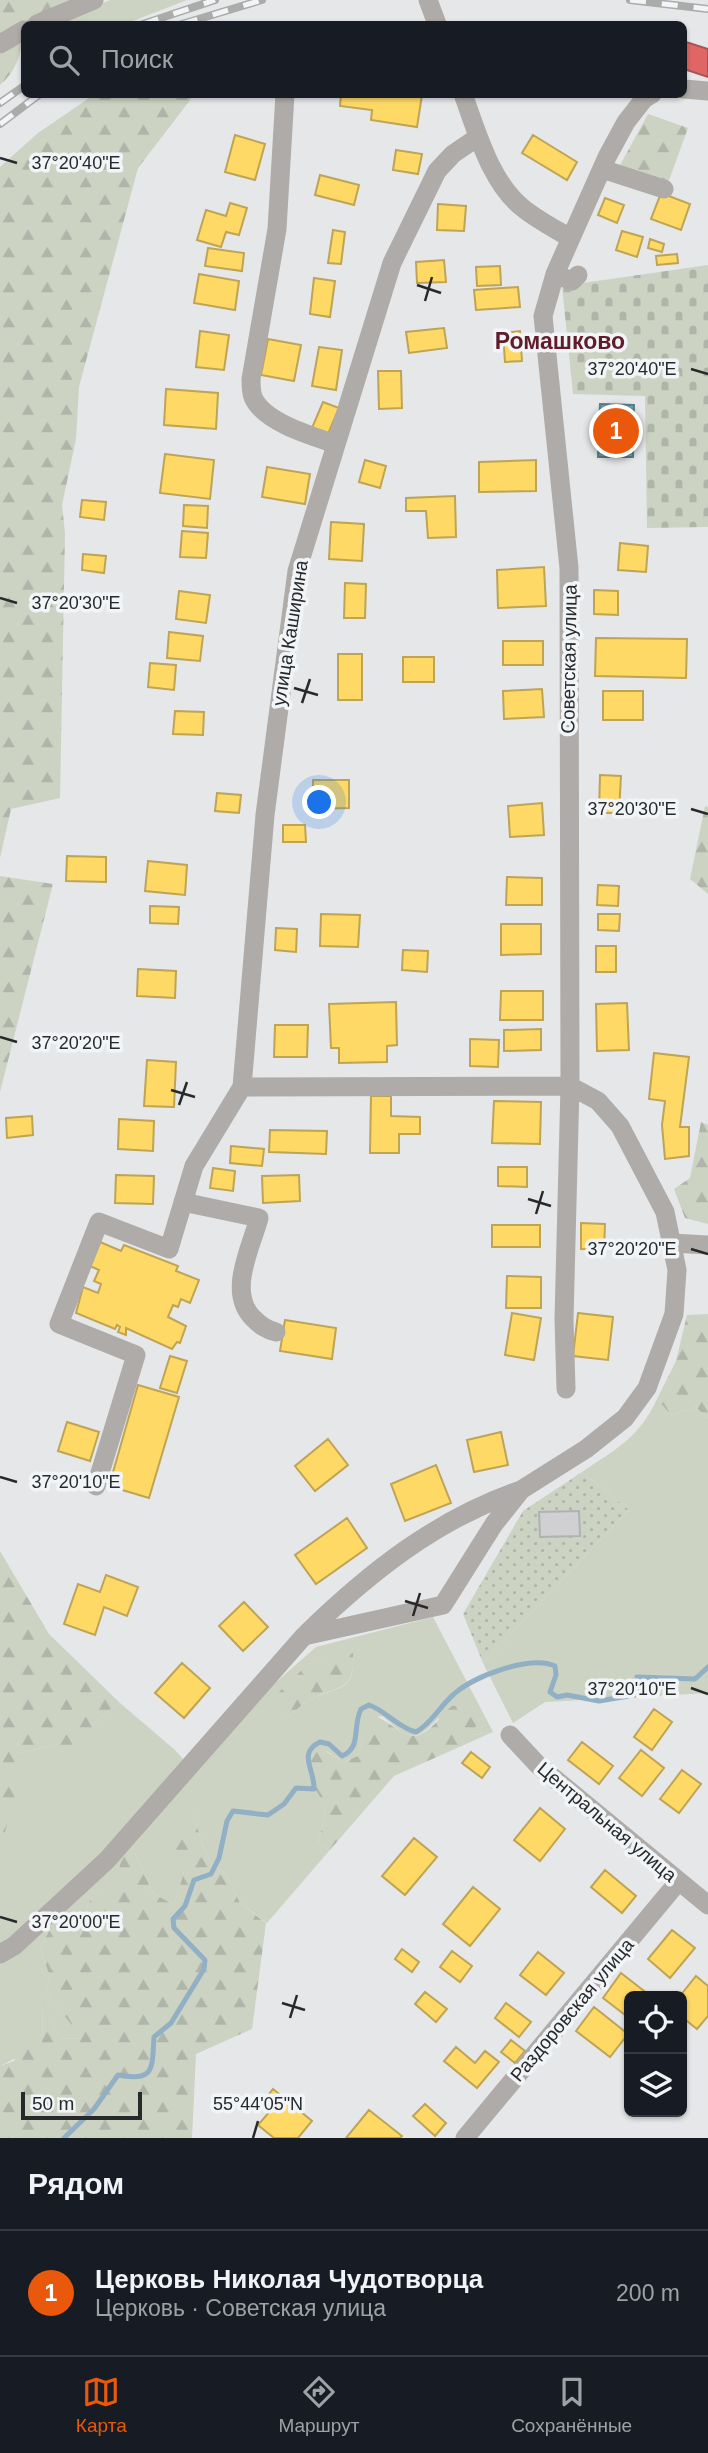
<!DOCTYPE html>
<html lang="ru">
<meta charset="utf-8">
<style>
:root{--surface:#171b24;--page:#20242c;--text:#f1f3f6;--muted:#9ea1a6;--line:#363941;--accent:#ea580c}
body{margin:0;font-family:Arial,sans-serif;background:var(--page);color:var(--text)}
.controls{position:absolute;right:21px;bottom:21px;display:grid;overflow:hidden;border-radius:10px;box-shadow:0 2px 5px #0004}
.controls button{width:63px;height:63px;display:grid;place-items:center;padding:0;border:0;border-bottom:2px solid var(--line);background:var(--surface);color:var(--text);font:35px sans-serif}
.scale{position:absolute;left:21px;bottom:18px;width:121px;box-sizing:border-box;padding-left:7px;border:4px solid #28292b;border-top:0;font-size:19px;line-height:24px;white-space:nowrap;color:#28292b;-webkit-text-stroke:5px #f2f5f8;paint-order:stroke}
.you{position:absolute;left:320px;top:803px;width:24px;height:24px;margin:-18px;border:5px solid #fff;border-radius:50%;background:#1a73e8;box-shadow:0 0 0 10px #1a73e833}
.badge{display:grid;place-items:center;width:46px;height:46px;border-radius:50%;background:var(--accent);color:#fff;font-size:23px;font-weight:700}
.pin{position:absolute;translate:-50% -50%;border:4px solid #fff;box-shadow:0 2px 7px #0006}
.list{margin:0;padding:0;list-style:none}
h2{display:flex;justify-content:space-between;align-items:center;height:91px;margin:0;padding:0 28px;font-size:30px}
h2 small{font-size:23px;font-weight:400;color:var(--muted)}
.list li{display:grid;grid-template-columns:46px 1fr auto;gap:21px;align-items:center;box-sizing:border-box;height:126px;padding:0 28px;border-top:2px solid var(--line)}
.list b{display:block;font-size:26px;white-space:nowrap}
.list p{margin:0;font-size:23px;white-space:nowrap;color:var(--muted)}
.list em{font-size:23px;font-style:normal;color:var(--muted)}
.icon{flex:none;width:38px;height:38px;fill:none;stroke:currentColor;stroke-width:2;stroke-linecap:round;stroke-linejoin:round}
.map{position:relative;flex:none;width:708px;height:2138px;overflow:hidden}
.search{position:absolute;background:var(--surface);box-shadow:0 2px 5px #0004;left:21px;right:21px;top:21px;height:77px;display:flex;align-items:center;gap:18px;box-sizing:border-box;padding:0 24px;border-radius:10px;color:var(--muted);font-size:26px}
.sheet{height:217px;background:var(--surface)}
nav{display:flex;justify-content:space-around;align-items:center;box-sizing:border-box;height:98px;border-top:2px solid var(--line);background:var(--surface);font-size:19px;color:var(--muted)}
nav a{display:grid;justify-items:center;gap:4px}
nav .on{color:var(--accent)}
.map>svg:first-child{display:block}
.green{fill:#ccd3c3;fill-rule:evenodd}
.forest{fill:url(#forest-firs)}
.cemetery{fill:url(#cemetery-stones)}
.garden{fill:url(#garden-dots)}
.homes{fill:#ffd966;stroke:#bea454;stroke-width:2}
.shops{fill:#e06666;stroke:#a95454;stroke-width:2}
.public{fill:#76a5af;stroke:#5f8087;stroke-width:2}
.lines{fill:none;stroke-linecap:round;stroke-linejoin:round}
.stream{stroke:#91afc5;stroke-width:5}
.building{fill:#d0d0d2;stroke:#b1b1b3;stroke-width:2}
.minor{stroke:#afaba8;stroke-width:19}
.rail-casing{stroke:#ababa9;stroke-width:8}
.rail{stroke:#f2f5f8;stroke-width:5;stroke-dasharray:16;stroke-linecap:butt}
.ticks{fill:none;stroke:#28292b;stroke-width:2.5}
.labels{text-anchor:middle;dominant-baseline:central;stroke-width:7;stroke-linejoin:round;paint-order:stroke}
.street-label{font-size:19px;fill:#28292b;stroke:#f2f5f8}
.quarter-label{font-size:23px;font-weight:bold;fill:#611c2c;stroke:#f2f5f8}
.ticks-label{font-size:18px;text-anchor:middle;fill:#28292b;stroke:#f2f5f8;stroke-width:7;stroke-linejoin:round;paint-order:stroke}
</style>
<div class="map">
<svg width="708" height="2138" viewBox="0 0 708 2138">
<defs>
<pattern id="forest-firs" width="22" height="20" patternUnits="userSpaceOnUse" patternTransform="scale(1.75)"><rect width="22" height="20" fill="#ccd3c3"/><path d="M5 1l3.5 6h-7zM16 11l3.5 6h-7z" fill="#afb5a8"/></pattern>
<pattern id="cemetery-stones" width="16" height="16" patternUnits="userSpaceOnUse" patternTransform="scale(1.75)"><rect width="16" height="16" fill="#ccd3c3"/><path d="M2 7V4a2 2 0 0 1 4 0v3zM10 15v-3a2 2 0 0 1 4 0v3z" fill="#afb5a8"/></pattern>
<pattern id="garden-dots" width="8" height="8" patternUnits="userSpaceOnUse" patternTransform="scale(1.75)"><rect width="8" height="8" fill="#ccd3c3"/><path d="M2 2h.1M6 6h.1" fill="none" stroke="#afb5a8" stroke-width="1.8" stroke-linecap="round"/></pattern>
</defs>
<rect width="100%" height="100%" fill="#e5e7e9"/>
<!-- green -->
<path class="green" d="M110,0h77l-62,24h-71z
M657,1399l14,16 25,-8 12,12v274l-163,9 -32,21 -30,-60 146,-153 -47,-38c34,-23 57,-34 75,-73z
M433,1617l60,115 -23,3 -32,-17c-25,29 -31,18 -56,-2l-20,4v19l-4,17 -15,6 -17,-11 -23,23c24,27 26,32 15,68l11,9 -62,72 -27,-20 -13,-27 -17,-15 -7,-15 -11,-35 -7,25 -1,36 -10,33 -21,-12 -18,-40 -17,32 -23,6 -15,30 -31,10 -9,17 10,29 -4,15 37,46 -22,1 -18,-32 -1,38 -42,21v-234l4,2 12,-80 38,-9h30l16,-28 20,-14 55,47 19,21 72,-80 50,-44zM353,1654c2,37 -12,32 -40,44 -10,4 -18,14 -27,21l22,-55z"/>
<!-- forest -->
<path class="forest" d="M0,0h73l-49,24c0,23 -6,46 -24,61z
M95,94l99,1 -56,73 -59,219 -3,52 -14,66 3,28 -5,265 -49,11 -11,49v-691l38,-34z
M648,114l40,14 -20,55 -49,-16z
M705,806l3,1v87l-18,-15z
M0,876l53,8 -53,208z
M701,1122l7,3v99l-23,-6 -11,-29 16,-11z
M708,1314v105l-12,-12 -25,8 -14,-16 19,-38 11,-46z
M0,1551l49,83 71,69 -20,14 -15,28h-31l-38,9 7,20 -19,61 -4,-3z
M353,1653c2,37 -11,32 -40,45 -10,4 -18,14 -27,21l-20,-4 8,-18 34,-33z
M452,1706c12,0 23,2 28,13l-9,16 22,-3 -99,44 -65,75 -11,-9c11,-36 9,-40 -16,-68l11,-21 12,-2 18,11 15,-6 4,-17v-19l6,-6c21,3 39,31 55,19 11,-6 19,-19 29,-27z
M192,1810l11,36 7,15 17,15 13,27 26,20 -14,106 -56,25 -4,84h-192v-72l14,-5 9,-20 19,3 1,-38 18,33 21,-1 -36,-46 4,-15 -10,-29 9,-17 31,-10 15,-30 23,-7 3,-27 14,-4 18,40 21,12 10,-33 -21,-24 9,-13 13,1 -4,-13z"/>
<!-- cemetery -->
<path class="cemetery" d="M708,265v262l-61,1 -2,-132 -72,-2 -11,-108z"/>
<!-- garden -->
<path class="garden" d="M582,1472l47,38 -146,153 -20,-49 60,-103z"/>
<!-- homes -->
<path class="homes" d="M341,94l81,1 -5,32 -46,-7 1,-10 -32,-4z
M235,135l30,9 -10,36 -30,-8z
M533,135l44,27 -10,18 -45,-27z
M396,150l26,4 -4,20 -25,-4z
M320,175l39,10 -5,20 -39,-10z
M661,193l29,11 -9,26 -30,-11z
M605,198l19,7 -7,18 -19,-8z
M230,203l17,5 -8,27 -13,-3 -5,15 -24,-7 9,-30 20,6z
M438,204l28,2 -2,25 -27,-1z
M333,230l12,2 -4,32 -13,-1z
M622,231l21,6 -6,20 -21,-7z
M650,239l14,5 -2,8 -14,-4z
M208,248l36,5 -2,18 -37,-5z
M677,254l1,9 -21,2 -1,-9z
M444,260l2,22 -29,1 -1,-21z
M500,266l1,19 -24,1 -1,-19z
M199,274l40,7 -4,29 -41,-7z
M314,278l21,3 -5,36 -20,-3z
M518,287l2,20 -44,3 -2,-20z
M444,328l3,20 -38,5 -3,-21z
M200,331l29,4 -5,35 -28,-3z
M520,331l2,30 -17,1 -2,-29z
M268,339l33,6 -7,36 -33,-6z
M319,347l23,3 -6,40 -24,-4z
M378,371h23l1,37 -23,1z
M166,389l52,4 -2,36 -52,-4z
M323,402l16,6 -11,26 -16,-6z
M165,454l49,6 -4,39 -50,-6z
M365,460l21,6 -6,22 -21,-6z
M536,460v31l-57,1v-30z
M267,467l43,7 -5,30 -43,-7z
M455,496l1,41 -28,1 -2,-27h-20v-13z
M82,500l24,2 -2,18 -24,-3z
M184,505l24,1 -1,22 -24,-2z
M331,522l33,2 -2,37 -33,-2z
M182,531l26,2 -2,25 -26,-1z
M620,543l28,3 -2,26 -28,-2z
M83,554l23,2 -2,17 -22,-3z
M544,567l2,39 -48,2 -1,-38z
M345,583l21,1 -1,34h-21z
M594,590l24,1v24l-24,-1z
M179,591l31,4 -4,28 -30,-4z
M169,632l34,4 -3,25 -33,-3z
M596,638l91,1 -1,39 -91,-2z
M503,641h40v24h-40z
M338,654h24v46h-24z
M403,657h31v25h-31z
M150,663l26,2 -2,25 -26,-3z
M542,689l2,28 -40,2 -1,-28z
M603,691h40v29h-40z
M175,711l29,1 -1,23 -30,-1z
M600,775l21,1 -2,37h-20z
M313,780h36v28l-36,1z
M217,793l24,2 -2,18 -24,-2z
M542,803l2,32 -34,2 -2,-31z
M283,825h22l1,17h-23z
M67,856l39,1v25l-40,-1z
M148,861l39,4 -2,30 -40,-4z
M507,877l35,1v27h-36z
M598,885l21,1 -1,20 -21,-1z
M150,906l29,1 -1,17 -28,-1z
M321,914l39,1 -2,32 -38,-1z
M598,914h22l-1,17 -21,-1z
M501,924h40v30l-40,1z
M276,928l21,1 -1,23 -21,-2z
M596,946h20v26h-20z
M403,950l25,1 -1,21 -25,-2z
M138,969l38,2 -1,27 -38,-2z
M501,991h42v29h-43z
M396,1002l1,43 -10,1v16l-48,1v-15h-8l-2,-44z
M627,1003l2,47 -32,1 -1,-47z
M275,1025h33l-1,32h-33z
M541,1029v21l-37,1v-21z
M470,1039l29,1 -1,27 -28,-1z
M654,1053l35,4 -9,70h9v29l-24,3 -3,-34 3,-24 -16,-2z
M147,1060l29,2 -2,45 -30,-1z
M371,1096h20v20l29,1v17h-21v19h-29z
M494,1101l47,1 -1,42 -48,-1z
M32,1116l1,19 -26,3 -1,-20z
M119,1119l35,2 -1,30 -35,-2z
M270,1130l57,1 -1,23 -57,-2z
M231,1146l33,3 -2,17 -32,-3z
M498,1167h29v20l-29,-1z
M213,1168l22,3 -2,20 -23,-3z
M116,1175l38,1 -1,28 -38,-1z
M299,1175l1,26 -37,2 -1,-27z
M581,1223l24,1 -1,26 -23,-1z
M492,1225h48v22h-48z
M100,1242l21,9 3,-6 54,21 -2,5 23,9 -9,23 -9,-4 -3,8 -5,-2 -5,12 18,9 -6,17 -3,-1 -5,7 -46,-21v7l-8,-3 2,-5 -3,-2 -2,4 -39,-16 7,-26 15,6 3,-9 -7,-3 5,-11 -9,-4z
M507,1276l34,1v31h-35z
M512,1313l29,5 -7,42 -29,-5z
M578,1313l35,4 -5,43 -35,-4z
M285,1320l51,8 -4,31 -52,-8z
M170,1356l17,5 -10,32 -17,-5z
M138,1385l41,12 -30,101 -40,-12z
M67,1422l32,10 -9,29 -32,-10z
M501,1432l7,33 -34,7 -7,-32z
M328,1439l20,26 -33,26 -20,-25z
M436,1465l15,38 -46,18 -14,-37z
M347,1518l20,30 -51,36 -21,-29z
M106,1575l32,12 -11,29 -23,-9 -9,28 -31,-11 14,-40 22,8z
M244,1602l24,25 -25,24 -24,-25z
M182,1663l28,25 -26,30 -29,-25z
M654,1709l18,13 -20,28 -18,-13z
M582,1742l31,24 -14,18 -31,-24z
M641,1750l23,18 -22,28 -23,-18z
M471,1752l19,15 -8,11 -20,-15z
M682,1770l19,14 -22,29 -19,-14z
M540,1808l25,21 -25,32 -26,-21z
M414,1838l23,19 -32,38 -23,-19z
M605,1870l31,26 -14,17 -31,-26z
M473,1887l27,22 -30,37 -27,-22z
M672,1930l23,18 -25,30 -22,-19z
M402,1949l17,13 -7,10 -17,-13z
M452,1951l20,15 -12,16 -20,-15z
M538,1952l26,21 -18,22 -26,-20z
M621,1973l27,21 -19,2v22l-26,-20z
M696,1976l12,10v30l-11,13 -15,-12 -2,-21z
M425,1992l22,17 -11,13 -21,-18z
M506,2003l25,19 -12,15 -24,-19z
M594,2007l34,27 -18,23 -34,-26z
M511,2040l14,11 -10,12 -14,-11z
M456,2047l19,16 10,-12 14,11 -22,26 -33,-27z
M273,2089l39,32 -14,17h-24l-16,-13 13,-15 -9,-7z
M425,2104l21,19 -11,13 -22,-20z
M369,2110l33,26 -2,2h-54z"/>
<!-- shops -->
<path class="shops" d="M686,42l22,7v28l-24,-8z"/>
<!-- public -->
<path class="public" d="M600,404l34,1 -1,52h-35z"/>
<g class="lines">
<!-- stream -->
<path class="stream" d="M64,2138l30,-29 24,-34c37,7 34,-6 36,-38l17,-14 33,-54 1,-9 -31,-32 -1,-9 12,-13 9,-26 17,-6 8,-16 8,-37 6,-10 35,4 16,-11 12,-16 18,1c1,-19 -17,-36 6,-47l9,2 13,12c20,-8 10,-29 19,-47l8,-4c17,6 30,23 47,27 15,-8 24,-26 38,-38 20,-18 76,-39 101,-28l1,9 -6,17 7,5 10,-2 32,6 42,-7 -4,-17 58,2 13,-12"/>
</g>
<!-- building -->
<path class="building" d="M579,1511l1,25 -40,1 -1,-25z"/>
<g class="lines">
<!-- minor -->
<path class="minor" d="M428,0l9,24
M37,24l57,-24
M0,44l24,-14
M684,89l24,2
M285,94l-8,135 -26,150c0,5 0,13 2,18 10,25 59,39 83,47
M463,94c14,38 28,90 61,115 14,11 31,20 46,29
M602,169l62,20
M555,274l17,7 6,-6
M183,1202l76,16c-8,30 -32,74 -6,100 7,7 13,12 23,14
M672,1243l36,2
M566,1389l-2,-70 6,-233 -1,-518 -26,-252 12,-42 52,-117 19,-35 18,-23 8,-5
M96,1486l40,-131 -77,-31 40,-102 70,27 25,-83 48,-79 23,-272 32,-244 95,-308 45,-92 16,-17 25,-17
M307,1633c64,-62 130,-114 214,-143
M510,1735l28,30 170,140
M0,1954l14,-8 93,-86 197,-224 139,-31 51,-81 27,-34 65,-41 39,-31 22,-30 27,-74 3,-44 -12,-58 -45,-86 -22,-25 -28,-15 -328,1
M465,2138l213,-256"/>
<!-- rail casing -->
<g class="rail-casing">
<path id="rail" d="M630,0l78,9
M143,24l72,-24
M182,24l80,-24
M0,103l24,-17
M0,124l40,-30"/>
</g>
<!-- rail -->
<use href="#rail" class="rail"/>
</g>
<!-- ticks -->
<path class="ticks" d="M0,158l17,5M417,285l24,8M425,301l7,-24M691,369l17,5M0,598l17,5M294,688l24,7M302,703l8,-24M691,809l17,5M0,1037l17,5M171,1090l24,7M179,1105l8,-23M528,1199l23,7M536,1214l7,-23M691,1249l17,5M0,1477l17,5M405,1601l23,7M413,1616l7,-23M691,1688l17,6M0,1917l17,5M282,2003l23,7M290,2018l7,-23M253,2138l5,-17"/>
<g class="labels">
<!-- street labels -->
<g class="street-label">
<text transform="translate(290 633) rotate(-81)">улица Каширина</text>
<text transform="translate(569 659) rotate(-89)">Советская улица</text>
<text transform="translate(607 1822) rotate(40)">Центральная улица</text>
<text transform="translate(572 2010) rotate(-50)">Раздоровская улица</text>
</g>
<!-- quarter labels -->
<g class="quarter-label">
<text x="560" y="341">Ромашково</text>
</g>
</g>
<g class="ticks-label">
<text x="76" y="169">37°20'40"E</text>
<text x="632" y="375">37°20'40"E</text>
<text x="76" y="609">37°20'30"E</text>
<text x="632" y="815">37°20'30"E</text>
<text x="76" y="1049">37°20'20"E</text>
<text x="632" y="1255">37°20'20"E</text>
<text x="76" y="1488">37°20'10"E</text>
<text x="632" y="1695">37°20'10"E</text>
<text x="76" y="1928">37°20'00"E</text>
<text x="258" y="2110">55°44'05"N</text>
</g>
</svg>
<div class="controls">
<button><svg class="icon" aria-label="locate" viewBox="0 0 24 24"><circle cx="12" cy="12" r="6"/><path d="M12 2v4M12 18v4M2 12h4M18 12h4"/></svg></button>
<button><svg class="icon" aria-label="layers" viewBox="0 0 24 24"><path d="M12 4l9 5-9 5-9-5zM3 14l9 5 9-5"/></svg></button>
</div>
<div class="scale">50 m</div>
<div class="you"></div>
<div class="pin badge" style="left:616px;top:431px">1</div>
<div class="search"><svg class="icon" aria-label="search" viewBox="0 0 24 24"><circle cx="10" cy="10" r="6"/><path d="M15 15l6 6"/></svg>Поиск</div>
</div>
<section class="sheet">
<h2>Рядом<small></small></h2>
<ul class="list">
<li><span class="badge">1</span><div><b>Церковь Николая Чудотворца</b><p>Церковь · Советская улица</p></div><em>200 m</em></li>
</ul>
</section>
<nav>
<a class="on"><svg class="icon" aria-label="map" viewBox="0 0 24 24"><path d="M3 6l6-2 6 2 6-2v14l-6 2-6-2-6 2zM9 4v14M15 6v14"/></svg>Карта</a>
<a><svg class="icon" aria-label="directions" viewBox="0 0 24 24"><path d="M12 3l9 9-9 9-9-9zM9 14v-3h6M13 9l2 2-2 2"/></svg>Маршрут</a>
<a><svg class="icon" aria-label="saved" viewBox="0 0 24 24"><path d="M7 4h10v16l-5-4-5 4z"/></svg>Сохранённые</a>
</nav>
